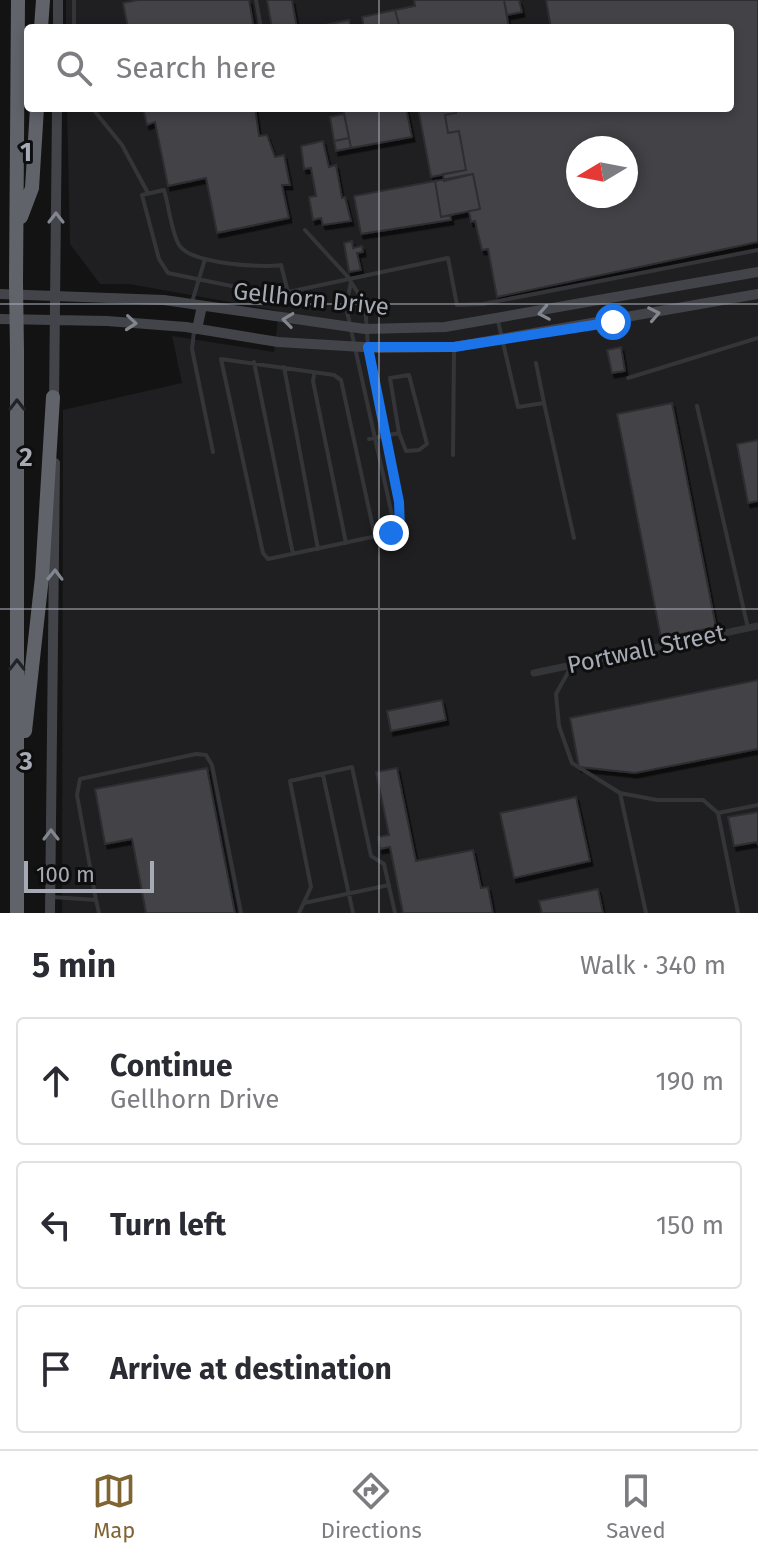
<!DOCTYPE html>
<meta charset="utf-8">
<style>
:root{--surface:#fff;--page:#f7f7f7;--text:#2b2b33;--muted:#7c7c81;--line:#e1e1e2;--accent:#806534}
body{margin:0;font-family:"Fira Sans",sans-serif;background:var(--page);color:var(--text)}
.compass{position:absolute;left:566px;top:136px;width:72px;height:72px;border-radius:50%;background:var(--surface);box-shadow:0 4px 12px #0003;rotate:260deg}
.scale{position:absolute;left:24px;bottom:20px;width:130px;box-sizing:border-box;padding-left:8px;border:4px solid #a5aab4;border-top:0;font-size:22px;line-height:28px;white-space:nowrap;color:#a5aab4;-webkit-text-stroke:6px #0e0e0f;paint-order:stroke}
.stop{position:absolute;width:24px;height:24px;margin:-18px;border:6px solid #1a73e8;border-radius:50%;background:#fff}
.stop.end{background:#1a73e8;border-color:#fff;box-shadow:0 2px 8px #0008}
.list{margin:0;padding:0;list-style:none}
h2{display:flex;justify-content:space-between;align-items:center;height:104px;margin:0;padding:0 32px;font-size:34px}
h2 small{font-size:26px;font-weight:400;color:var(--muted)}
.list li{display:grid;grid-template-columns:52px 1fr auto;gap:24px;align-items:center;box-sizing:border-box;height:128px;margin:0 16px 16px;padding:0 16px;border:2px solid var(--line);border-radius:8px}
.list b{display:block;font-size:30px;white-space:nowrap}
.list p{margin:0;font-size:26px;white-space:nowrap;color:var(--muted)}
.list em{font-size:26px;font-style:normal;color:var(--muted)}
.icon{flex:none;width:44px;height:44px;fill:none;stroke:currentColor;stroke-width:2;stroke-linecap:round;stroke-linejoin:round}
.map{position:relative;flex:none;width:758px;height:913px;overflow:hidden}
.search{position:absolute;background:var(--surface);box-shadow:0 4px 12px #0003;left:24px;right:24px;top:24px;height:88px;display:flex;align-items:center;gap:20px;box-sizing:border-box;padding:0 28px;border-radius:8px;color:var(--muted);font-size:30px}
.sheet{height:536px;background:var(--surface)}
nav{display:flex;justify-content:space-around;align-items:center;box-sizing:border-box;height:112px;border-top:2px solid var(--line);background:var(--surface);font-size:22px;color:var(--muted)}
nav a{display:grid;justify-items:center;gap:4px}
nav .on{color:var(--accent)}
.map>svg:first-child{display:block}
.built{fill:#1f1f21;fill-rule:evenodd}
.building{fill:#424347;stroke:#2d2d30;stroke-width:2;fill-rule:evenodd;filter:url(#shadow)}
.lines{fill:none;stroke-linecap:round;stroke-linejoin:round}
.service{stroke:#343539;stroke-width:4}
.minor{stroke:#343539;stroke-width:7}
.secondary{stroke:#424449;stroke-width:10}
.motorway{stroke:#60636a;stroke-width:14}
.motorway-bridge{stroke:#60636a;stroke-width:14}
.oneway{stroke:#82868f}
.oneway2{stroke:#222326}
.route{stroke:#1a73e8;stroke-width:10}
.grid{fill:none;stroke:#a5aab4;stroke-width:2;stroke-opacity:0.55}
.labels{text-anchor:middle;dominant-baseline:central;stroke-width:6;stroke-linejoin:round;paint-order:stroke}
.street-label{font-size:24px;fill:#a5aab4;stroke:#0e0e0f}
.grid-label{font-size:26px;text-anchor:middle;font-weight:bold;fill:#a5aab4;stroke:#0e0e0f;stroke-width:6;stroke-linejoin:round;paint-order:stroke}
</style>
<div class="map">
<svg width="758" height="913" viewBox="0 0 758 913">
<defs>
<filter id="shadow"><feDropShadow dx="2.5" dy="4.5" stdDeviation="0" flood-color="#0009"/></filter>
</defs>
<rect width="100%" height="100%" fill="#131314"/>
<!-- built -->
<path class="built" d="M66,0h692v913h-696l1,-503 119,-27 -10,-47 102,16 5,-41 -150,-27h-29l-30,-40 -3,-136h663v-80h-664zM578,148h48v48h-48z"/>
<!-- building -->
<path class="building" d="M138,0h111l5,28h-126l-5,-25z
M267,0h25l5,28h-25z
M414,0h90l5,28h-109l-5,-18 20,-4z
M504,0h15l3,12 -15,3z
M546,0h212v242l-261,55 -9,-48 -6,1 -7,-29 -4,1 -2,-11 11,-2 -7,-35 -29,7 -1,-7 23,-4 -7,-39 -11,2 -3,-18 11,-2 -1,-5h275v-80h-179zM578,148h48v48h-48z
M395,10l5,18h-36l-2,-11z
M349,20l2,8h-39z
M143,108h112l4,28 8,-1 8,22 9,-2 6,30h-8l7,33 -72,15 -11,-55 -38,8 -13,-64 -8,3z
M343,108h63l6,29 -61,11z
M418,108h37l1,5 -11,2 3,18 11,-2 7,39 -35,7z
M344,114l5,24 -15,3 -4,-24z
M349,138l2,10 -15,3 -2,-10z
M323,141l6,26 7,-2 6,33 3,-1 6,24 -28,4 -2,-7 -8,2 -4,-23 7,-1 -5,-28 -7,1 -3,-23z
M473,174l7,35 -39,8 -6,-36z
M435,181l6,36 9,-2 1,5 -90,14 -7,-38z
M352,241l1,7 9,-2 1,6 -6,1 4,17 -12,2 -5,-29z
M621,347l4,24 -13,2 -5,-23z
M672,403l44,224 -55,11 -44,-224z
M758,440v61l-10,2 -11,-59z
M758,680v69l-123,24 -56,-6 -9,-49z
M442,700l4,20 -55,11 -4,-20z
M207,768l28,145h-89l-14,-74 -27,5 -10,-55z
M397,768l19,93 57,-11 8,38 7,-1 5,26h-90l-13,-66 -10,2 -2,-12 11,-2 -13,-63z
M576,797l14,64 -76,17 -14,-65z
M758,812v33l-1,-3 -23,4 -6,-29z
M598,889l5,24h-61l-3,-12z"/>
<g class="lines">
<!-- service -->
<path class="service" d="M256,0l5,28
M74,28v-28
M92,108l30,37 26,48
M305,230l43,47
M288,292l-7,-27c-20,3 -90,-1 -102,-20 -8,-14 -10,-39 -15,-55l-22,5 17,64 9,14 103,21 17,-2 160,-34 9,47 26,-1 275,-54
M192,302l13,-43
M498,321l20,86 26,-4 30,135
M194,331l-2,18 21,103
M254,362l39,192
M536,363l8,40
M284,367l34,182
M314,375l-1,6 33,162
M628,378l130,-40
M697,406l51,222
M369,439l30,-6 -9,-55 19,-3 18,69 -8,6 -13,1 -7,-18
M453,455l1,-105
M375,537l-34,-157 -7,-5 -113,-16 42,194 5,6 123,-26 1,-18 -46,-208 5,-25 14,22 3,43 31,155 1,26 -9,5
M571,667l-15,27 3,32 13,37 48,30 26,120
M323,775l30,138
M620,793l37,7h46l15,13
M52,897l44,3 3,13
M96,900l-19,-105 3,-16 116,-25 10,1 6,10 29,148
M304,903l85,-18
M299,913l12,-26 -21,-106 62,-14 19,89 13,8 11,49
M738,913l-20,-100 40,-8"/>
<!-- minor -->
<path class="minor" d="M534,673l224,-47"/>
<!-- secondary -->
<path class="secondary" d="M58,28v-28
M0,294l164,6 201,29 80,-2 313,-55
M0,319l107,2 79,6 92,15 102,6 74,-1 304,-53
M197,329l5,-23
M54,403l3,-295
M50,913l5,-450"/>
<!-- motorway -->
<path class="motorway" d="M41,28l2,-28
M21,217l11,-29 5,-80
M16,283l2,-283
M17,351v562
M25,731l17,-154 11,-180"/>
<!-- motorway-bridge -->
<path class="motorway-bridge" d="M16,283l1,68"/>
</g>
<!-- one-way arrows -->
<defs><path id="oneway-chevron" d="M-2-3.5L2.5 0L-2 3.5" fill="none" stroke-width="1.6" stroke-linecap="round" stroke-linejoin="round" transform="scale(2)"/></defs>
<g class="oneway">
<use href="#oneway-chevron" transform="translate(56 218) rotate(-90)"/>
<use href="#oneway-chevron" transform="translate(544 313) rotate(170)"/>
<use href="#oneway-chevron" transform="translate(654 314) rotate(-11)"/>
<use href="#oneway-chevron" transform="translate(288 320) rotate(-173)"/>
<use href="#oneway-chevron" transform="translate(131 323) rotate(5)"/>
<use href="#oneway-chevron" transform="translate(55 575) rotate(-89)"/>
<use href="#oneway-chevron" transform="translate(51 835) rotate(-90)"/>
</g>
<g class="oneway2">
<use href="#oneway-chevron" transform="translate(17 405) rotate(-90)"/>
<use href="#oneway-chevron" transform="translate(17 665) rotate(-90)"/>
</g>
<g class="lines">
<!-- route -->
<path class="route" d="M391,533l9,-5 -1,-26 -31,-155h86l159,-25"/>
</g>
<!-- grid -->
<path class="grid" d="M379,0v28M379,108v805M0,304h758M0,609h758"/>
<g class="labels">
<!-- street labels -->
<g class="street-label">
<text transform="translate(311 299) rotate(6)">Gellhorn Drive</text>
<text transform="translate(646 649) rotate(-12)">Portwall Street</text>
</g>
</g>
<g class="grid-label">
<text x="26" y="161">1</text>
<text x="26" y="466">2</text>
<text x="26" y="770">3</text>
</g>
</svg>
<svg class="compass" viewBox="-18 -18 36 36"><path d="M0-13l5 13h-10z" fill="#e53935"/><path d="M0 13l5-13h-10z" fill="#7c7c81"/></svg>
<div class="scale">100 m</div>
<div class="stop" style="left:613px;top:322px"></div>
<div class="stop end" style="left:391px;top:533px"></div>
<div class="search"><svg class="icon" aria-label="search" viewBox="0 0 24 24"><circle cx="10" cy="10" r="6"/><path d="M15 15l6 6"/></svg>Search here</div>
</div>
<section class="sheet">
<h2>5 min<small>Walk · 340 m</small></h2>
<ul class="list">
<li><svg class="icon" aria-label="ahead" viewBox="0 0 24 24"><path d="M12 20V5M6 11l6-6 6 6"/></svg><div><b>Continue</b><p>Gellhorn Drive</p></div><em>190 m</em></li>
<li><svg class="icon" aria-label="left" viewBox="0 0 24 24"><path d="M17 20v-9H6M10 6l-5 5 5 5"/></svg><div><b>Turn left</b></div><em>150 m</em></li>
<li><svg class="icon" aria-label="arrive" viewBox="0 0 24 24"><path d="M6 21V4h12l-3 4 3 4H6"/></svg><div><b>Arrive at destination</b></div></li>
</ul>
</section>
<nav>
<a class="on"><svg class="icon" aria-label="map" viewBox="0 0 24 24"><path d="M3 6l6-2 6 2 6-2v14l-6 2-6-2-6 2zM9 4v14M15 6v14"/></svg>Map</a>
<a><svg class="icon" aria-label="directions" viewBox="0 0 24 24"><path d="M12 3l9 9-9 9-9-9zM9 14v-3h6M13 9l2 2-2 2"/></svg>Directions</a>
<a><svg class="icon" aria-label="saved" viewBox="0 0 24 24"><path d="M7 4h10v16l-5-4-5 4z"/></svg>Saved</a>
</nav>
